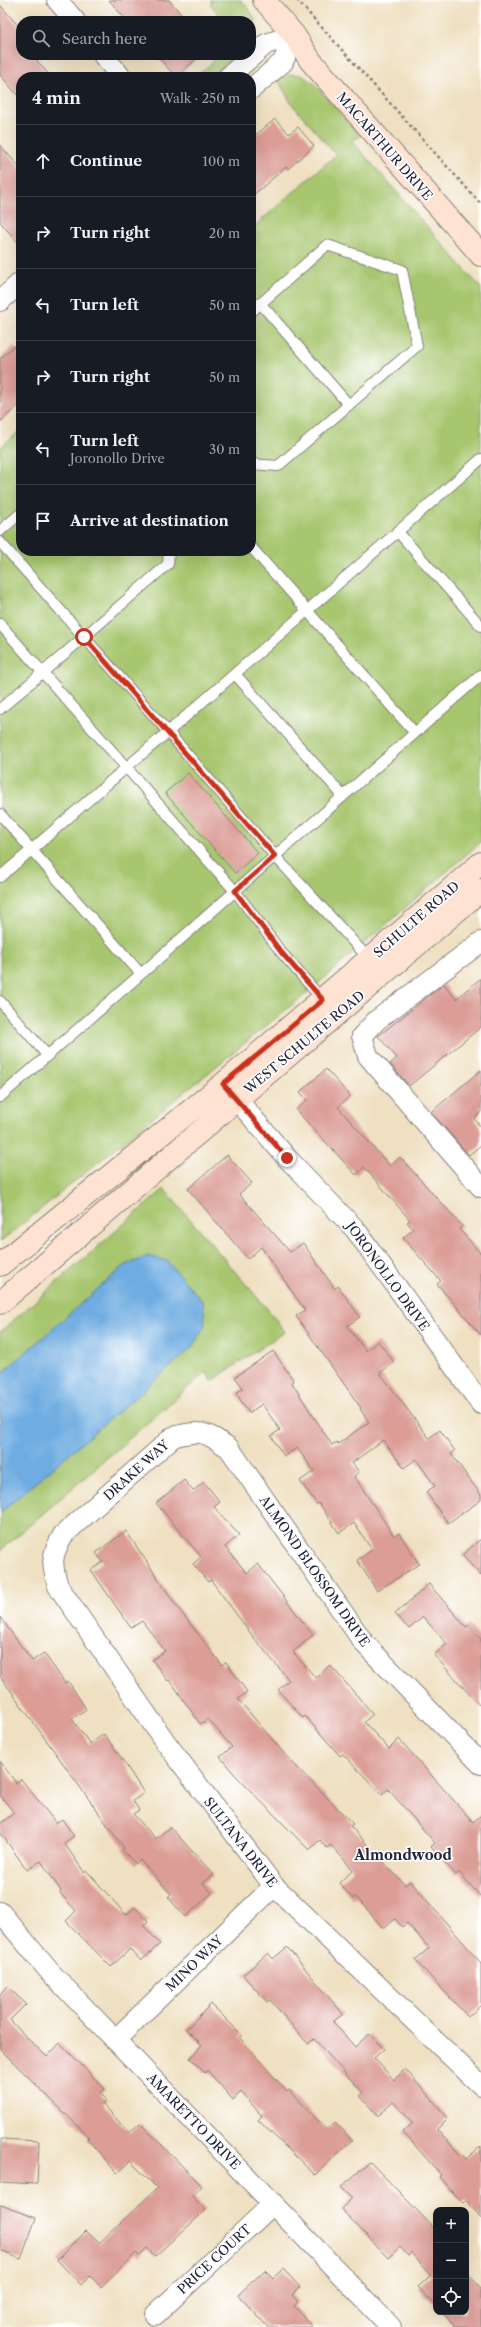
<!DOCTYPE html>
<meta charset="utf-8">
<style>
:root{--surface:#171b24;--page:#20242c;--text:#f1f3f6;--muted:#9ea1a6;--line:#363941}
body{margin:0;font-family:"Libre Caslon Text",serif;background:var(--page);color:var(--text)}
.controls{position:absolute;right:12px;bottom:12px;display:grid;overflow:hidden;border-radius:8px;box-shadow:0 4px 16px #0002}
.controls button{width:36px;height:36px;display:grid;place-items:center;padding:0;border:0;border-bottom:1px solid var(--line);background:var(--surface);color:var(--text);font:20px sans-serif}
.stop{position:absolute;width:12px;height:12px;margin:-9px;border:3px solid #c8321e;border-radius:50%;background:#fff}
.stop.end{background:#c8321e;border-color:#fff;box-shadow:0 1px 4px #0008}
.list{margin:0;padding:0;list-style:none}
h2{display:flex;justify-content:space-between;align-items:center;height:52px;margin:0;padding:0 16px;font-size:17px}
h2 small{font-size:13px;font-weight:400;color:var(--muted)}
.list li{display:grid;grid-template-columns:26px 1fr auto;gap:12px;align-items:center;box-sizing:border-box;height:72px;padding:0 16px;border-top:1px solid var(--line)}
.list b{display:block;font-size:15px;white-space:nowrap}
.list p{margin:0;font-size:13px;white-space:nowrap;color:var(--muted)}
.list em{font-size:13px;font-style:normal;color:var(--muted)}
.icon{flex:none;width:22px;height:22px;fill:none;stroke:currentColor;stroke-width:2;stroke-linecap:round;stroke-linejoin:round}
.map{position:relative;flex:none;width:481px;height:2327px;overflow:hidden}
.search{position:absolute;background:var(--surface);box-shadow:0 4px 16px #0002;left:16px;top:16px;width:240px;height:44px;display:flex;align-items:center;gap:10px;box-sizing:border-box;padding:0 14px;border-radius:16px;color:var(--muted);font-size:15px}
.panel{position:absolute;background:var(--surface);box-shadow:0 4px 16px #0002;left:16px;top:72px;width:240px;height:484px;border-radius:16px}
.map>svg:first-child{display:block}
.green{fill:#a7c66e;stroke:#647454}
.water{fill:#6eace1;stroke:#48678e}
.building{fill:#db9d96}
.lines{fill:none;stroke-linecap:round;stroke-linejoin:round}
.service-casing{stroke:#88817e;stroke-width:12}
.minor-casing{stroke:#88817e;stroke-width:22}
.secondary-casing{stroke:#88817e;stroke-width:24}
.path{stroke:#88817e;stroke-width:2.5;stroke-dasharray:3 3;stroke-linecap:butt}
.service{stroke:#fff;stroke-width:10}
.minor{stroke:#fff;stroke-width:20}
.secondary{stroke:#fee3d2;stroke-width:22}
.route{stroke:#c8321e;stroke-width:5}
.labels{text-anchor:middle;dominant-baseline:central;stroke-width:3.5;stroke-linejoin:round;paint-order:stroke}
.street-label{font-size:13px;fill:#22223b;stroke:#fff}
.neighbourhood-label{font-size:14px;font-weight:bold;fill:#22223b;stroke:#fff}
</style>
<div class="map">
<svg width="481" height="2327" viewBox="0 0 481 2327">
<rect width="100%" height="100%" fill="#fff"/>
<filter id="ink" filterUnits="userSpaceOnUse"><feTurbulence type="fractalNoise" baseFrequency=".025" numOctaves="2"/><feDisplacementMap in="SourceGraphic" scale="8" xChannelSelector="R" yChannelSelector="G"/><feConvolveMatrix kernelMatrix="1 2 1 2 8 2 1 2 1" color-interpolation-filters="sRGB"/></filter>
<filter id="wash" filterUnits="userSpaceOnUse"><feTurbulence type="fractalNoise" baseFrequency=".012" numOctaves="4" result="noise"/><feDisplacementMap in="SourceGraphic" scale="16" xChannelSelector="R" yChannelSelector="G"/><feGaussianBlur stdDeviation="0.9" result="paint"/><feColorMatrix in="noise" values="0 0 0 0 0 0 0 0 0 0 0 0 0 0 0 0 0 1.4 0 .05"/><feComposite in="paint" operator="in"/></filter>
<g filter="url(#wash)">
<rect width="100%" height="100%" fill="#efe0c1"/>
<!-- green -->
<path class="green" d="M210,0h31c12,13 21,25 10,42v-21h-26l-15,-17 2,-2z
M220,55h18l-25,22h-17z
M291,74l10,1 13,8 46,53 -8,5 129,147v554l-173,150 -308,250v-794l21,-18v121h230v-322l85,-74 -45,-52 -13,-23z
M164,1189l111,129 9,14 -72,49 -6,-9 -206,179v-219z"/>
<!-- water -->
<path class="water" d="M148,1256l19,5 36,41 2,23 -14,24 -191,164v-138l124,-109z"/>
<g id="blocks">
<!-- building -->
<path class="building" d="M109,0h60l18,21h-60z
M0,5l21,24v26h11l19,22h-30v22l-21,-24z
M156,55h45l-25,22z
M275,119l14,15 9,-7 16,19 -26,23 -2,-2 -35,30v-58z
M0,145l21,24v77l-21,-24z
M14,346l7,7v50l-21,19v-63z
M188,773l70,80 -23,20 -70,-80z
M481,978v49l-72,59 -19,-22 7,-6 -19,-22 66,-52 12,15z
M326,1069l24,27 -12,11 52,59 10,-9 62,69 -3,3 22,25v81l-44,-51 4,-3 -38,-43 10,-9 -6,-7 3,-2 -46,-53 -8,8 -60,-65 11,-10 -7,-8z
M481,1070v42l-7,7 7,8v18l-12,10 -38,-43z
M227,1155l25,28 -13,11 51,58 13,-9 32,46 3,-3 22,31 -13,9 19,25 12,-10 16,21 -14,11 49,65 11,-8 15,21 -4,3 30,41v5l-33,23 -22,-31 9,-6 -19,-27 -12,9 -21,-28 -31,23 7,9 -5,4 40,60 5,-3 20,31 -42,27 -20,-31 15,-10 -18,-27 -15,10 -20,-30 -2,1 -17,-23 14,-10 -17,-23 -13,8 -13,-20 9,-6 -18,-26 -13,9 -13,-20 7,-5 -8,-11 38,-26 21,30 -2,2 40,62 5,-3 1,2 31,-22 -9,-13 1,-1 -65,-92 9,-6 -44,-63 -13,12 -60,-70z
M184,1480l9,11 11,-9 16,20 -6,5 25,28 -14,12 22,26 11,-9 55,71 -20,17 23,26 14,-13 43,49 -9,8 25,27 10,-10 74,83 8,-7v82l-22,-25 -3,3 -25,-28 4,-4 -47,-54 -6,6 -39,-41 -3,2 -35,-40 -2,2 -25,-28 11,-10 -35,-42 -43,-58 -3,2 -15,-18 8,-7 -45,-54z
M126,1531l52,77 44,57 4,-3 21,30 -9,7 50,59 65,66 -3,2 55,59 5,-4 71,82v42l-13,12 -53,-57 14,-12 -22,-25 -5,4 -7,-8 -11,10 -29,-33 -2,3 -14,-16 14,-13 -22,-25 -4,3 -7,-8 -11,10 -72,-73 -17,-20 12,-10 -24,-28 -8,5 -30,-44 -2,1 -16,-21 13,-9 -23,-30 -11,7 -40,-58 12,-8 -7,-9z
M481,1539v37l-19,-21z
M429,1584l37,43 3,-2 12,14v68l-47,-52 13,-11 -24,-27 -14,12 -14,-15z
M0,1617l32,44 12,-8 21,30 3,-2 18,28 -14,10 18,25 14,-10 16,22 24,37 -11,8 6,9 -6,4 23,25 14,-12 44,48 -11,8 9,10 -27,24 -17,-20 3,-3 -31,-34 -4,4 -14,-14 2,-2 -124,-172z
M0,1761l16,22 5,-4 35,44 6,-4 12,17 -10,7 20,29 2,-2 40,45 9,-8 13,14 -5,4 17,19 -19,17 -11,-12 -19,18 -45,-46 10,-10 -16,-18 1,-2 -20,-30 -14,9 -27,-38v-8l14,-11 -14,-18z
M287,1947l56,67 -10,8 22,25 14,-13 15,15 -10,9 20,22 11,-11 43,49 -11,11 24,27 1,-1 4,4 15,-13v72l-15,-18 -3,3 -24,-26 2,-2 -38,-43 10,-9 -20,-21 -15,14 -18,-20 3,-3 -49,-54 -6,5 -38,-44 -3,2 -24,-27 25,-22 5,6z
M7,1986l19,18 -16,16 14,15 23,22 13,-14 45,46 -5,4 7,7 -4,4 26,29 11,-10 62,63 -10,10 14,14 -51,46 -8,-8 -8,8 -3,-3 -35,34 -11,-11 -9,9 -24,-25 29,-29 13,12 58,-55 -27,-27 -13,12 -30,-34 2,-2 -89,-88v-55z
M211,2004l31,31 -3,2 48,55 2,-2 38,40 8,-8 17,18 -37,35 -57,-55 4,-4 -21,-24 -8,8 -26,-30 -2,3 -15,-15 12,-13 -16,-16z
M0,2139l39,2 -2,43 -37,-2z
M370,2162l66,68v76l-18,-19 13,-12 -20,-22 -3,3 -8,-9 -12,11 -47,-49 11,-11 -11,-11z
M0,2205l36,13 -15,41 -21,-8z
M283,2269l17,18 -8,8 6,7 -4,4 19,21h-45l-30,-32 27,-25 8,8z
M466,2272l15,16v39h-26l-13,-15h24z"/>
</g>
</g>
<g filter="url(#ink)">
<use href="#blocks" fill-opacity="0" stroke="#88817e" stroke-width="1"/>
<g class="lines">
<!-- service casing -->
<g class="service-casing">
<path id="service" d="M260,303l89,102
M251,312l76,-67 75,25 15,76 -139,120 -27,-2
M0,531l21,-18
M398,532l83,94
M0,542l84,95 84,-73 1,-13
M251,547l164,186
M0,624l235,267 46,61 42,48
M235,674l108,122
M0,709l84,-72 84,95 313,-273
M0,814l141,160 134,-118 -107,-124c-57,48 -112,97 -168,145
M370,960l-95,-104 206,-181
M0,1001l47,54
M0,1097l141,-123"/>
</g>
<!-- minor casing -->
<g class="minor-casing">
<path id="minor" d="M57,0l18,21
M103,55l18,22
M228,77l38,-33 28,-9
M251,89l32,-27 11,-27
M0,301l21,-19
M481,942l-104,78 -15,16 6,20 113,131
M227,1088l60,70 68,71 126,175
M481,1764l-117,-121 -135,-195c-23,-16 -29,-19 -56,-11l-110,98c-12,21 -12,28 -5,51l106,154 110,146 207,199
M0,1912l50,60 341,355
M115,2040l159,-154
M155,2315l119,-112"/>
</g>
<!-- secondary casing -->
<g class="secondary-casing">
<path id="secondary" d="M264,0l30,35 16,25 171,195
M0,1265l223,-181 258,-221
M0,1303l481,-413"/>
</g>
<!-- path -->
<path class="path" d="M297,0l184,204"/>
<!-- service -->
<use href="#service" class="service"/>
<!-- minor -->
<use href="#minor" class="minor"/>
<!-- secondary -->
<use href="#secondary" class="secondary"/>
</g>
</g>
<g class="lines" filter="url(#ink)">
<!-- route -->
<path class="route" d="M84,637l191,219 -40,35 46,61 42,48 -100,84 64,74"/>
</g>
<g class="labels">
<!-- street labels -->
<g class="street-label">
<text transform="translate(385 146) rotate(49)">MACARTHUR DRIVE</text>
<text transform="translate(416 919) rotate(-41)">SCHULTE ROAD</text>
<text transform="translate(304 1042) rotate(-40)">WEST SCHULTE ROAD</text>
<text transform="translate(388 1276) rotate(54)">JORONOLLO DRIVE</text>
<text transform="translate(136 1470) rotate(-42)">DRAKE WAY</text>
<text transform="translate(315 1571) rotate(55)">ALMOND BLOSSOM DRIVE</text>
<text transform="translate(241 1842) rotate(52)">SULTANA DRIVE</text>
<text transform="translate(194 1963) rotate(-44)">MINO WAY</text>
<text transform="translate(194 2121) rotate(46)">AMARETTO DRIVE</text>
<text transform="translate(214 2259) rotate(-43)">PRICE COURT</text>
</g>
<!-- neighbourhood labels -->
<g class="neighbourhood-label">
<text x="403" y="1855">Almondwood</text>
</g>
</g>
</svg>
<div class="controls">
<button>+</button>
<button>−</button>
<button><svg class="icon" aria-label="locate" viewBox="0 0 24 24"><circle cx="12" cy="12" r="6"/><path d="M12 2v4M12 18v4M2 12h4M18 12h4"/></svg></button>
</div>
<div class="stop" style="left:84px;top:637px"></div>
<div class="stop end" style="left:287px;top:1158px"></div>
<div class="search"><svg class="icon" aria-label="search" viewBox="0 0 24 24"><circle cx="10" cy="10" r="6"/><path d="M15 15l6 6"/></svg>Search here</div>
<section class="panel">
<h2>4 min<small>Walk · 250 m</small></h2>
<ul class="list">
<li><svg class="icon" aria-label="ahead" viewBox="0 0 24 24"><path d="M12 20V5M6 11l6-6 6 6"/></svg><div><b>Continue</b></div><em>100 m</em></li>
<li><svg class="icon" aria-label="right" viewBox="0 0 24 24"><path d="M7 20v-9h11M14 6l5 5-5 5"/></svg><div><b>Turn right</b></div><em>20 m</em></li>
<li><svg class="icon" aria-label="left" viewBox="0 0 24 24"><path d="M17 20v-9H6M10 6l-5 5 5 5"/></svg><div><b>Turn left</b></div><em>50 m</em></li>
<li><svg class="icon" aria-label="right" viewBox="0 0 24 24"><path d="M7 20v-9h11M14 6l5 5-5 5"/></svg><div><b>Turn right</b></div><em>50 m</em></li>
<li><svg class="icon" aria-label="left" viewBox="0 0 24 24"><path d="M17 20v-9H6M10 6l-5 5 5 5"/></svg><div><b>Turn left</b><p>Joronollo Drive</p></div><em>30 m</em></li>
<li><svg class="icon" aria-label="arrive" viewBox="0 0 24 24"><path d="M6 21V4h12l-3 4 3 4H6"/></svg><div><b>Arrive at destination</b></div></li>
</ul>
</section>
</div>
